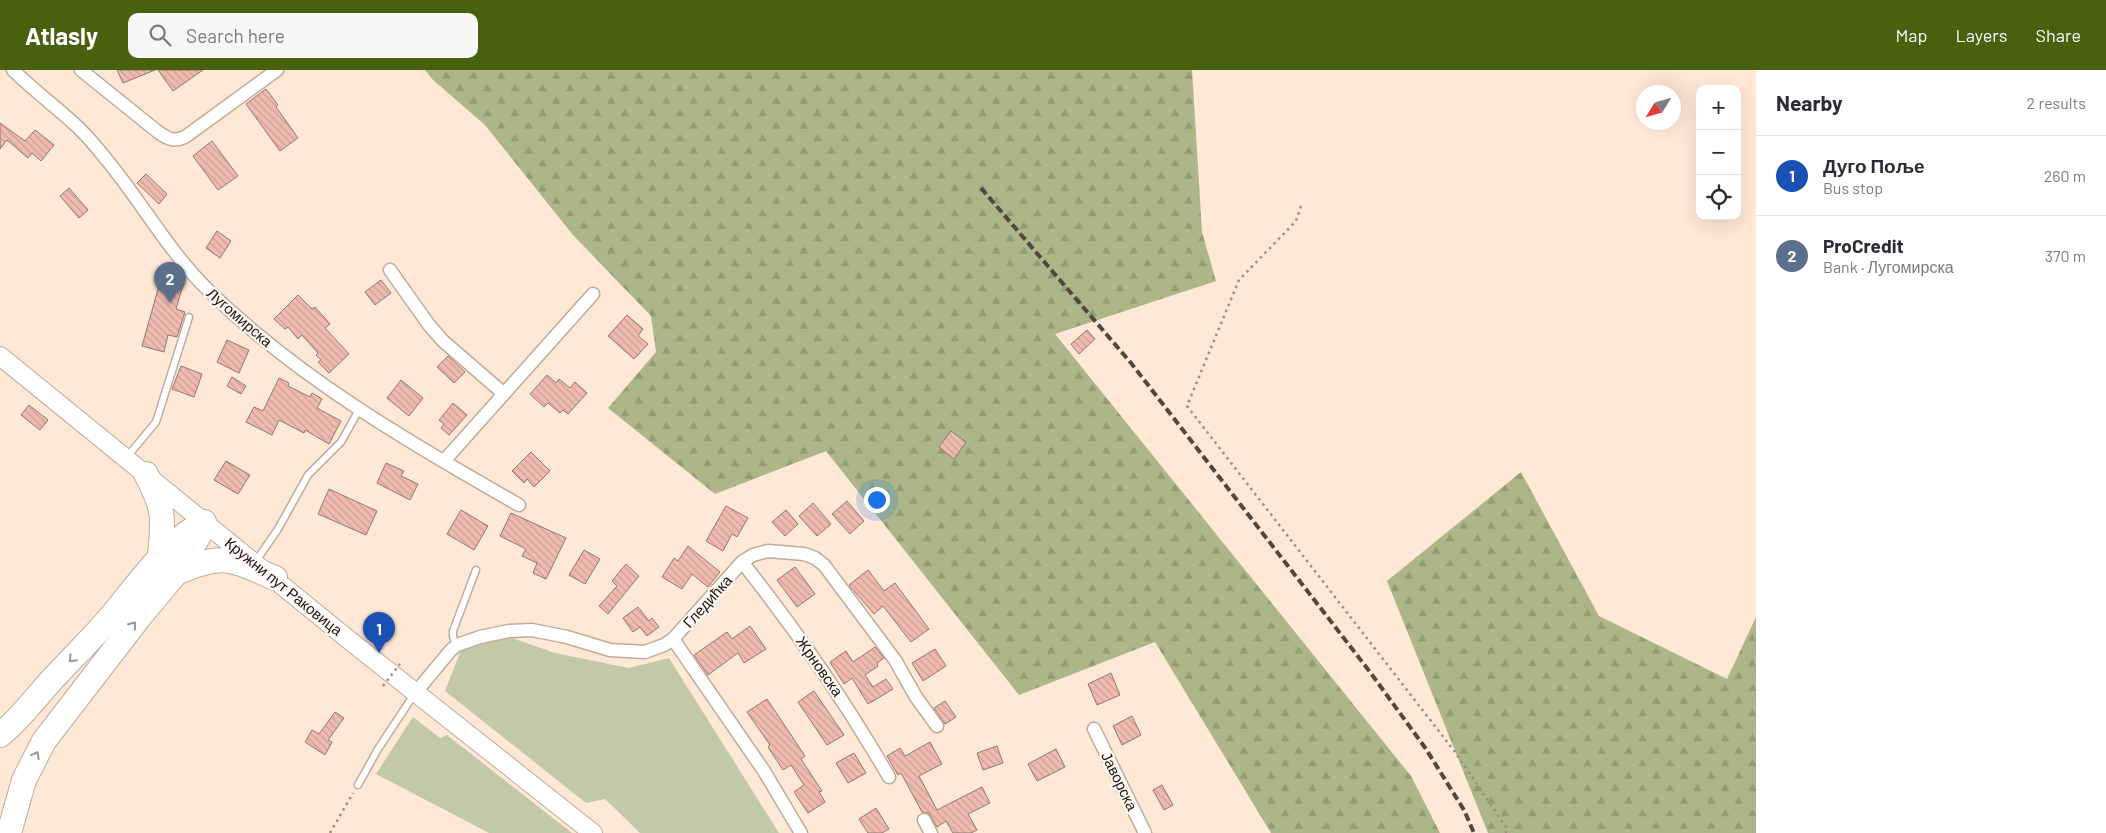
<!DOCTYPE html>
<meta charset="utf-8">
<style>
:root{--surface:#fff;--page:#f7f7f7;--text:#2b2b33;--muted:#7c7c81;--line:#e1e1e2;--accent:#48610f}
body{margin:0;font-family:Barlow,sans-serif;background:var(--page);color:var(--text)}
.controls{position:absolute;right:15px;top:15px;display:grid;overflow:hidden;border-radius:10px;box-shadow:0 5px 20px #0002}
.controls button{width:45px;height:45px;display:grid;place-items:center;padding:0;border:0;border-bottom:1px solid var(--line);background:var(--surface);color:var(--text);font:25px sans-serif}
.compass{position:absolute;left:1636px;top:15px;width:45px;height:45px;border-radius:50%;background:var(--surface);box-shadow:0 5px 20px #0002;rotate:233deg}
.you{position:absolute;left:876px;top:429px;width:18px;height:18px;margin:-12px;border:4px solid #fff;border-radius:50%;background:#1a73e8;box-shadow:0 0 0 8px #1a73e833}
.badge{display:grid;place-items:center;width:32px;height:32px;border-radius:50%;background:var(--accent);color:#fff;font-size:16px;font-weight:700}
.pin{position:absolute;translate:-50% -41px;filter:drop-shadow(0 1px 2px #0008)}
.pin::after{content:'';position:absolute;top:26px;width:18px;height:15px;background:inherit;clip-path:polygon(0 0,100% 0,50% 100%)}
.list{margin:0;padding:0;list-style:none}
h2{display:flex;justify-content:space-between;align-items:center;height:65px;margin:0;padding:0 20px;font-size:21px}
h2 small{font-size:16px;font-weight:400;color:var(--muted)}
.list li{display:grid;grid-template-columns:32px 1fr auto;gap:15px;align-items:center;box-sizing:border-box;height:80px;padding:0 20px;border-top:1px solid var(--line)}
.list b{display:block;font-size:19px;white-space:nowrap}
.list p{margin:0;font-size:16px;white-space:nowrap;color:var(--muted)}
.list em{font-size:16px;font-style:normal;color:var(--muted)}
.icon{flex:none;width:28px;height:28px;fill:none;stroke:currentColor;stroke-width:2;stroke-linecap:round;stroke-linejoin:round}
.map{position:relative;flex:none;width:1756px;height:763px;overflow:hidden}
header{display:flex;align-items:center;gap:30px;box-sizing:border-box;height:70px;padding:0 25px;background:var(--accent);color:#fff}
header strong{font-size:24px}
nav{display:flex;gap:28px;margin-inline-start:auto;font-size:18px}
.search{width:350px;height:45px;background:var(--page);display:flex;align-items:center;gap:12px;box-sizing:border-box;padding:0 18px;border-radius:10px;color:var(--muted);font-size:19px}
main{display:flex}
aside{flex:1;background:var(--surface)}
.map>svg:first-child{display:block}
.grass{fill:#c2c9a9}
.forest{fill:url(#forest-firs)}
.building{fill:url(#building-back-hatch);stroke:#927770}
.lines{fill:none;stroke-linecap:round;stroke-linejoin:round}
.lane-casing{stroke:#c0ab99;stroke-width:9}
.street-casing{stroke:#c0ab99;stroke-width:15}
.secondary-casing{stroke:#c0ab99;stroke-width:20}
.highway-casing{stroke:#c0ab99;stroke-width:26}
.path{stroke:#9e8e80;stroke-width:2.5;stroke-dasharray:2.5 4;stroke-linecap:butt}
.lane{stroke:#fff;stroke-width:6}
.street{stroke:#fff;stroke-width:12}
.secondary{stroke:#fff;stroke-width:18}
.highway{stroke:#fff;stroke-width:24}
.rail{stroke:#52473d;stroke-width:4;stroke-dasharray:8 4;stroke-linecap:butt}
.path-bridge{stroke:#9e8e80;stroke-width:2.5;stroke-dasharray:2.5 4;stroke-linecap:butt}
.oneway{stroke:#999693}
.labels{text-anchor:middle;dominant-baseline:central;stroke-width:4.5;stroke-linejoin:round;paint-order:stroke}
.street-label{font-size:15px;fill:#1d150e;stroke:#fef9f5}
</style>
<header>
<strong>Atlasly</strong>
<div class="search"><svg class="icon" aria-label="search" viewBox="0 0 24 24"><circle cx="10" cy="10" r="6"/><path d="M15 15l6 6"/></svg>Search here</div>
<nav><a>Map</a><a>Layers</a><a>Share</a></nav>
</header>
<main>
<div class="map">
<svg width="1756" height="763" viewBox="0 0 1756 763">
<defs>
<pattern id="forest-firs" width="22" height="20" patternUnits="userSpaceOnUse" patternTransform="scale(1.25)"><rect width="22" height="20" fill="#adb688"/><path d="M5 1l3.5 6h-7zM16 11l3.5 6h-7z" fill="#949c74"/></pattern>
<pattern id="building-back-hatch" width="6" height="6" patternUnits="userSpaceOnUse" patternTransform="scale(1.25)"><rect width="6" height="6" fill="#efbbaf"/><path d="M-1 5l2 2M0 0l6 6M5-1l2 2" fill="none" stroke="#cca095"/></pattern>
</defs>
<rect width="100%" height="100%" fill="#ffe8d5"/>
<!-- grass -->
<path class="grass" d="M509,567l46,16 74,15 40,-10 110,175h-139l-35,-34 -19,4 -141,-112 16,-41z
M413,647l27,21 7,-3 125,98h-83l-113,-59z"/>
<!-- forest -->
<path class="forest" d="M425,0h767l10,162 14,49 -161,53 356,442 29,57h-169l-116,-191 -136,53 -193,-244 -111,43 -107,-86 48,-56 -5,-36 -78,-81 -88,-110 -52,-45z
M1521,402l78,144 128,63 29,-62v216h-268l-101,-252z"/>
<!-- building -->
<path class="building" d="M117,0h38l-32,13z
M158,0h45l-30,21z
M266,19l12,16 -2,2 22,31 -18,13 -34,-47z
M0,53l25,18 10,-11 19,15 -13,16 -9,-8 -4,5 -21,-18 -7,9z
M212,71l26,35 -20,14 -25,-34z
M146,104l21,20 -8,10 -22,-21z
M69,118l19,22 -9,8 -19,-22z
M217,161l14,10 -11,17 -14,-10z
M162,205l22,7 -8,27 9,3 -8,25 -9,-2 -4,17 -22,-6z
M381,210l10,13 -16,12 -10,-13z
M298,225l14,14 3,-2 15,17 -5,4 24,26 -20,19 -11,-11 3,-2 -5,-5 2,-2 -16,-18 -4,4 -10,-12 -3,2 -11,-10z
M627,245l16,14 -5,7 10,8 -14,15 -26,-23z
M1087,260l8,9 -16,15 -8,-10z
M227,270l22,10 -10,23 -22,-11z
M448,286l17,16 -11,11 -17,-16z
M181,296l21,8 -8,23 -22,-8z
M547,305l9,8 3,-4 11,9 5,-6 12,11 -19,21 -5,-4 -3,3 -12,-10 -4,4 -14,-13z
M232,307l14,9 -5,8 -14,-8z
M279,308l10,5 -1,3 22,11 2,-4 10,6 -5,9 24,13 -12,23 -24,-14 -1,3 -25,-13 -7,15 -26,-13 8,-15 9,4z
M401,310l22,18 -14,18 -22,-18z
M453,333l14,12 -18,20 -8,-7 3,-4 -5,-4z
M29,335l19,15 -8,10 -19,-15z
M951,361l15,11 -12,17 -15,-12z
M531,382l19,19 -16,16 -7,-8 -3,4 -12,-12z
M226,391l24,14 -12,19 -24,-14z
M386,393l18,8 -3,5 17,8 -8,16 -33,-17z
M329,419l48,22 -11,24 -48,-21z
M847,431l17,20 -14,13 -18,-20z
M813,433l18,21 -14,12 -18,-20z
M726,436l22,12 -11,19 -5,-3 -9,17 -17,-10z
M461,440l27,16 -14,24 -27,-16z
M786,440l12,14 -13,12 -13,-14z
M511,443l55,25 -20,41 -13,-6 4,-10 -15,-7 4,-7 -26,-13z
M688,476l32,26 -12,15 -16,-13 -10,15 -20,-12 12,-19 4,3z
M584,480l16,9 -15,25 -16,-9z
M626,494l13,12 -31,38 -9,-8 18,-20 -5,-5z
M795,497l20,27 -18,13 -20,-27z
M868,500l16,21 11,-8 34,46 -18,13 -28,-36 -9,8 -25,-29z
M638,537l11,14 3,-3 7,9 -12,9 -7,-9 -7,5 -10,-14z
M750,556l16,23 -22,14 -6,-10 -30,22 -14,-20 33,-23 5,7z
M875,577l9,11 -7,5 1,3 -13,9 8,12 13,-8 7,10 -25,15 -16,-26 -8,6 -14,-22 16,-11 7,11z
M935,579l11,17 -23,15 -11,-18z
M1111,603l9,22 -23,10 -9,-21z
M814,621l30,44 -17,10 -29,-43z
M767,629l38,57 -4,3 21,32 -3,1 6,10 -17,11 -14,-21 10,-7 -13,-20 -8,5 -15,-23 2,-2 -23,-33z
M945,631l11,16 -11,7 -11,-16z
M335,642l9,6 -16,22 4,2 -7,13 -20,-13 7,-12 7,4z
M1132,646l9,19 -19,10 -9,-19z
M930,672l12,22 -23,12 18,34 45,-23 8,16 -22,11 9,16 -6,3h-18l-7,-12 -9,6 -8,-14 -7,-1 -21,-39 -3,2 -11,-19 13,-8 5,8z
M997,676l6,17 -20,7 -6,-17z
M1056,679l9,18 -28,14 -9,-17z
M854,683l12,20 -18,10 -12,-20z
M1162,715l11,20 -9,5 -11,-20z
M876,738l13,21 -7,4h-14l-9,-14z"/>
<g class="lines">
<!-- lane casing -->
<g class="lane-casing">
<path id="lane" d="M127,387l29,-35 33,-105
M256,491l22,-32 30,-54 33,-33 19,-34
M457,575l-4,-8v-6l23,-61
M358,715l20,-36 37,-56"/>
</g>
<!-- street casing -->
<g class="street-casing">
<path id="street" d="M13,0c18,18 38,33 57,50 13,11 25,25 36,39 35,42 63,93 102,131 90,88 202,153 311,215
M81,0l77,62c10,7 16,10 27,5l92,-67
M390,200l39,55 14,16 60,52
M444,391l149,-167
M742,492c55,69 103,139 147,215
M673,569l91,132 37,62
M416,622l35,-42 6,-5 23,-8 29,-6 23,-1 35,7 43,13 35,2 19,-7 9,-6 69,-77 11,-7 15,-4 36,3 11,4 9,7 71,95 21,37 21,29
M1094,659l51,104
M924,750l7,13"/>
</g>
<!-- secondary casing -->
<g class="secondary-casing">
<path id="secondary" d="M0,286l349,284 244,193"/>
</g>
<!-- highway casing -->
<g class="highway-casing">
<path id="highway" d="M146,404c18,34 18,43 14,81
M176,503c48,-21 54,-14 99,5
M0,665c19,-15 33,-34 49,-52 22,-24 45,-46 65,-70 28,-34 52,-70 90,-91
M9,763l15,-53 20,-39 97,-126 35,-42 24,-39 4,-12"/>
</g>
<!-- path -->
<path class="path" d="M1301,136l-5,15 -57,59 -52,126 268,346 51,75v6
M330,763l23,-40"/>
<!-- lane -->
<use href="#lane" class="lane"/>
<!-- street -->
<use href="#street" class="street"/>
<!-- secondary -->
<use href="#secondary" class="secondary"/>
<!-- highway -->
<use href="#highway" class="highway"/>
<!-- rail -->
<path class="rail" d="M981,118l150,175 239,309 56,77 38,61 10,23"/>
<!-- path-bridge -->
<path class="path-bridge" d="M383,616l17,-22"/>
</g>
<!-- one-way arrows -->
<defs><path id="oneway-chevron" d="M-2-3.5L2.5 0L-2 3.5" fill="none" stroke-width="1.6" stroke-linecap="round" stroke-linejoin="round" transform="scale(1.25)"/></defs>
<g class="oneway">
<use href="#oneway-chevron" transform="translate(133 555) rotate(-52)"/>
<use href="#oneway-chevron" transform="translate(72 589) rotate(133)"/>
<use href="#oneway-chevron" transform="translate(36 685) rotate(-61)"/>
</g>
<g class="labels">
<!-- street labels -->
<g class="street-label">
<text transform="translate(240 247) rotate(41)">Лугомирска</text>
<text transform="translate(284 516) rotate(39)">Кружни пут Раковица</text>
<text transform="translate(707 531) rotate(-48)">Гледићка</text>
<text transform="translate(820 596) rotate(55)">Жрновска</text>
<text transform="translate(1120 711) rotate(64)">Јаворска</text>
</g>
</g>
</svg>
<div class="controls">
<button>+</button>
<button>−</button>
<button><svg class="icon" aria-label="locate" viewBox="0 0 24 24"><circle cx="12" cy="12" r="6"/><path d="M12 2v4M12 18v4M2 12h4M18 12h4"/></svg></button>
</div>
<svg class="compass" viewBox="-18 -18 36 36"><path d="M0-13l5 13h-10z" fill="#e53935"/><path d="M0 13l5-13h-10z" fill="#7c7c81"/></svg>
<div class="you"></div>
<div class="pin badge" style="left:379px;top:583px;background:#1a4fb4">1</div>
<div class="pin badge" style="left:170px;top:233px;background:#5c6f8a">2</div>
</div>
<aside>
<h2>Nearby<small>2 results</small></h2>
<ul class="list">
<li><span class="badge" style="background:#1a4fb4">1</span><div><b>Дуго Поље</b><p>Bus stop</p></div><em>260 m</em></li>
<li><span class="badge" style="background:#5c6f8a">2</span><div><b>ProCredit</b><p>Bank · Лугомирска</p></div><em>370 m</em></li>
</ul>
</aside>
</main>
